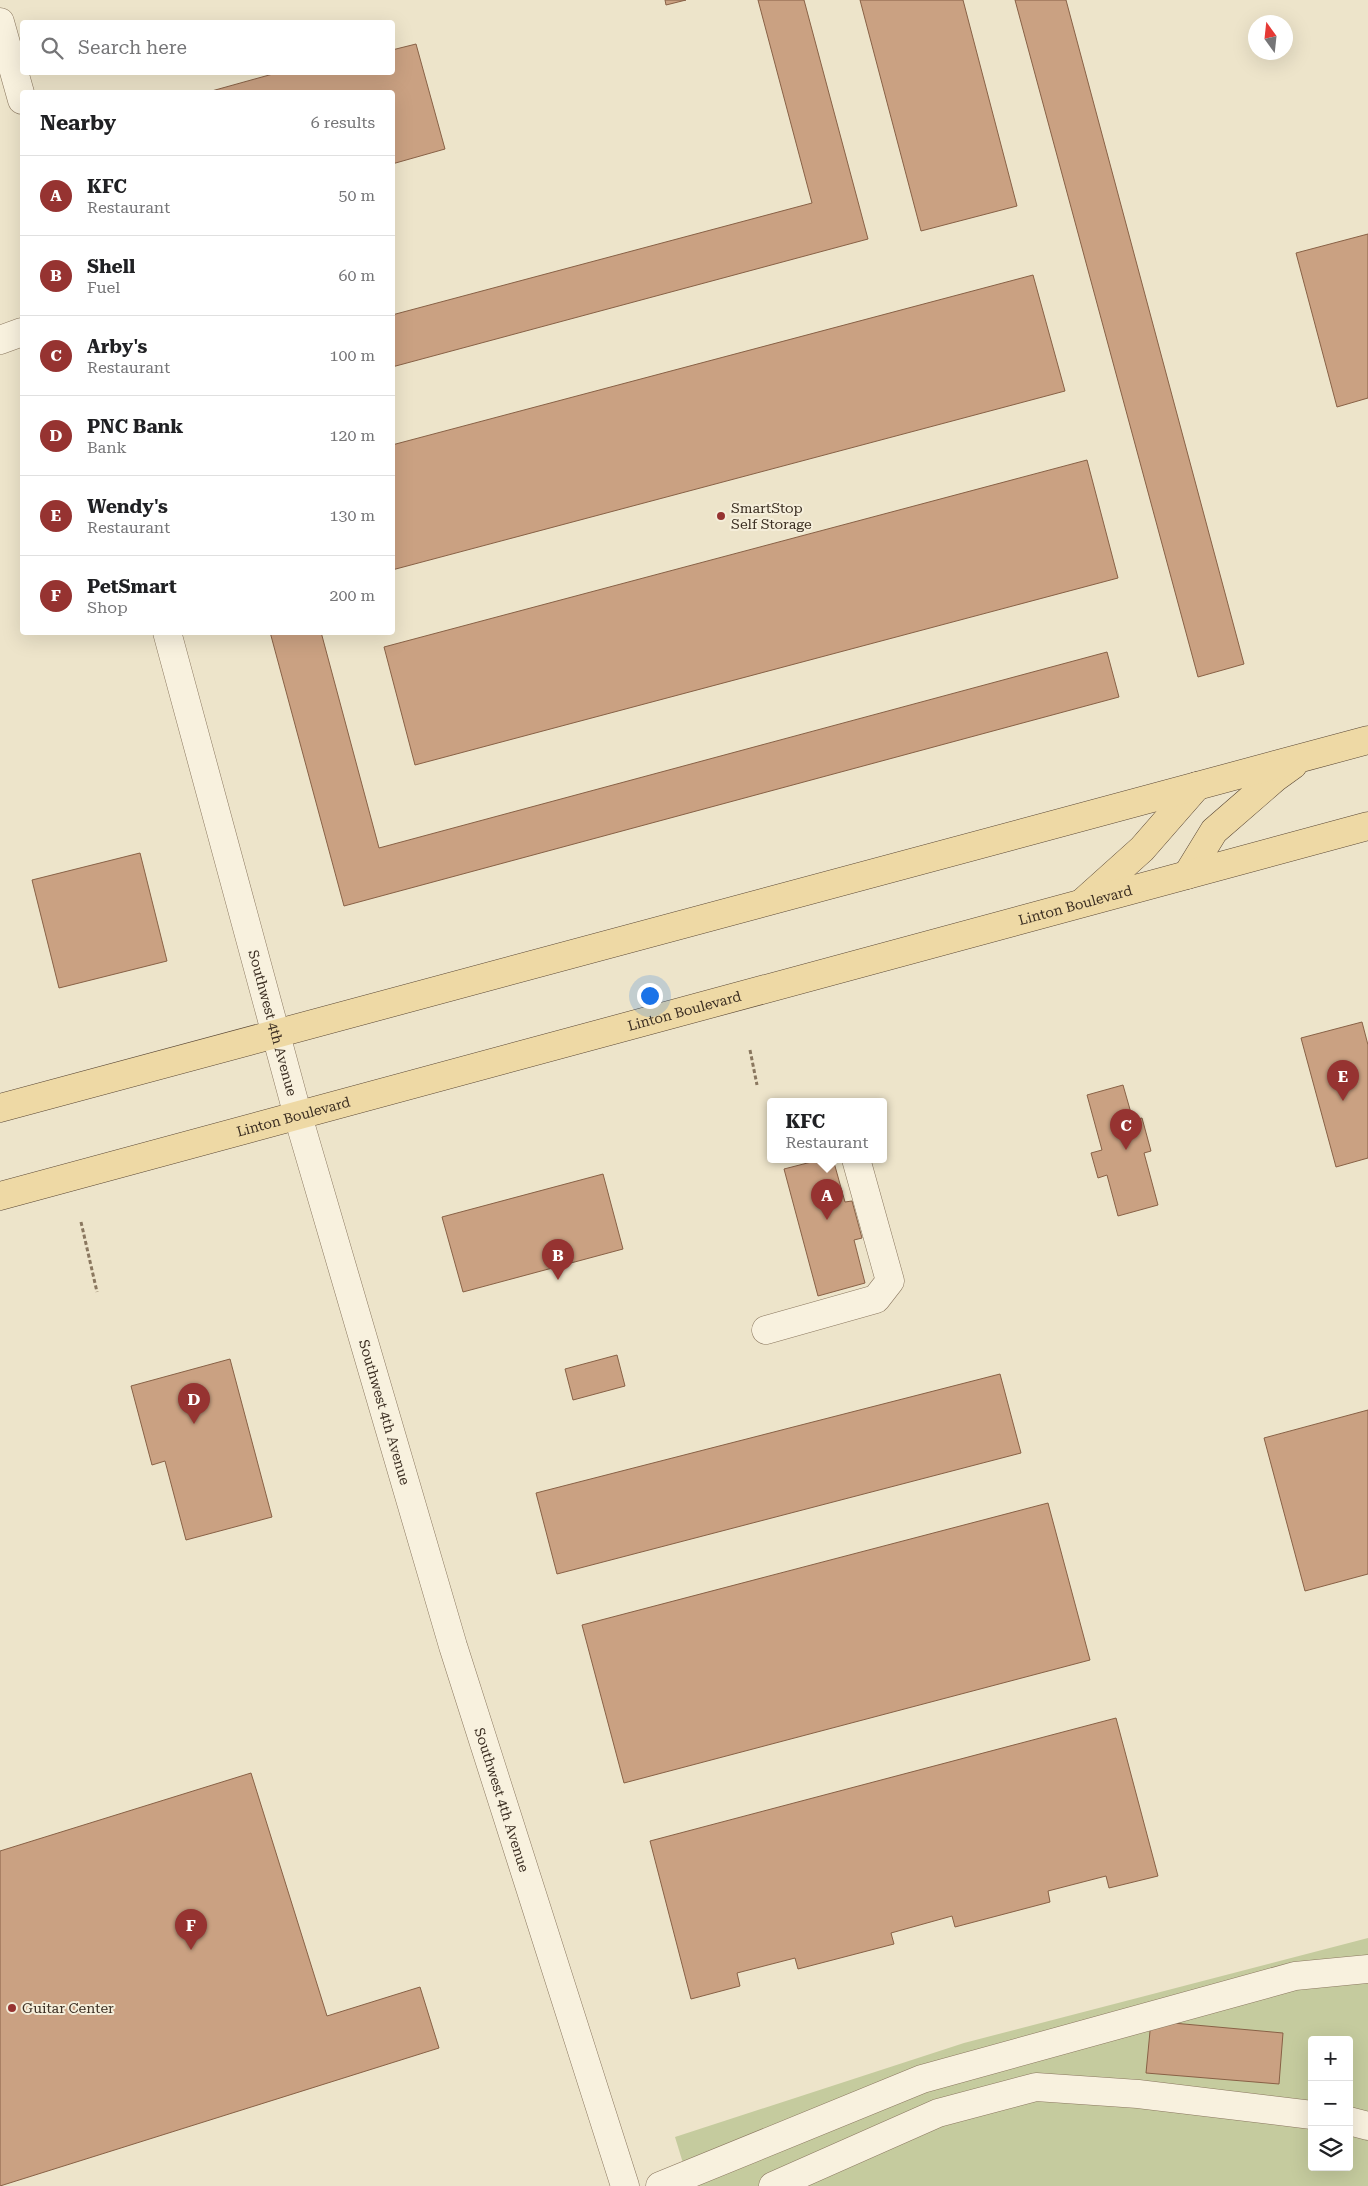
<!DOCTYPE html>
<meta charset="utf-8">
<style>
:root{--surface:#fff;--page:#f2f2f2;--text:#202124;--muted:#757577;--line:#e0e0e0;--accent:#963331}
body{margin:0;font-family:"Roboto Serif",serif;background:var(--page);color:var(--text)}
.controls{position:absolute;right:15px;bottom:15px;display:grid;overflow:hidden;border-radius:5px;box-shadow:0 5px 20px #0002}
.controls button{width:45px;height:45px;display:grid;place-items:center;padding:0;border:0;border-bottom:1px solid var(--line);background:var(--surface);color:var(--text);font:25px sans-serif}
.compass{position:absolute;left:1248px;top:15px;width:45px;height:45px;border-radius:50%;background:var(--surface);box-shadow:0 5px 20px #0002;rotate:345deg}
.you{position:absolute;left:649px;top:995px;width:18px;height:18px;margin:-12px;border:4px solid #fff;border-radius:50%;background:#1a73e8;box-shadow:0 0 0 8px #1a73e833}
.badge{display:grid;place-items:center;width:32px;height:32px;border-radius:50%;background:var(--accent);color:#fff;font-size:16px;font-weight:700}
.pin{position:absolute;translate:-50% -41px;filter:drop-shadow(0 1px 2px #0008)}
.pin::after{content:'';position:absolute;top:26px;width:18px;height:15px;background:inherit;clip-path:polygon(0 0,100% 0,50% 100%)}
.popup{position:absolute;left:767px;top:1098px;width:120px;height:65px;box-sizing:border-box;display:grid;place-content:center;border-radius:5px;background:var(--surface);filter:drop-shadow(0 1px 4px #0005);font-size:16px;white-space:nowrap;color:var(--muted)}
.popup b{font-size:19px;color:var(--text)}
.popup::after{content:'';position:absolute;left:50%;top:100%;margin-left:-10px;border:10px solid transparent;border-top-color:var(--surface)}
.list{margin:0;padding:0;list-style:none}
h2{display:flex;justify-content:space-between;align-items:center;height:65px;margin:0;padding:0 20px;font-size:21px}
h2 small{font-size:16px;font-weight:400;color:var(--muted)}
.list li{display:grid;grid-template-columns:32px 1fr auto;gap:15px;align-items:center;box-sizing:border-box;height:80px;padding:0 20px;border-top:1px solid var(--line)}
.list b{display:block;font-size:19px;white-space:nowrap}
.list p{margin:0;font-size:16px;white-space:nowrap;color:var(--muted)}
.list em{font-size:16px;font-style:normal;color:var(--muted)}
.icon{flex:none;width:28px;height:28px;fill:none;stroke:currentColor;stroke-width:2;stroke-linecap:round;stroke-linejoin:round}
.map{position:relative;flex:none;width:1368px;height:2186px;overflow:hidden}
.search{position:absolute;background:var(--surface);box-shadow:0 5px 20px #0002;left:20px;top:20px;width:375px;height:55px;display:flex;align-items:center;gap:12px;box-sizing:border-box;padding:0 18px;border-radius:5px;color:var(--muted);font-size:19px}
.panel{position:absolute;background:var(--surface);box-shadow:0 5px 20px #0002;left:20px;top:90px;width:375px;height:545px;border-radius:5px}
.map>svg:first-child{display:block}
.green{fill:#c5cb9e;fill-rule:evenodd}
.building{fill:#caa182;stroke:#886146}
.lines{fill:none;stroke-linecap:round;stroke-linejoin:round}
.minor-casing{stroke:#8a775f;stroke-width:29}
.major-casing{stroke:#584533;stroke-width:29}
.path{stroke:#8a775f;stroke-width:3;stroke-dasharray:4 2.5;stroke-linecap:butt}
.minor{stroke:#f8f1de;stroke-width:28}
.major{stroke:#eed9a5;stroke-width:28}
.poi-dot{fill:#963331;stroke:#f5eeda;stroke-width:2}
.labels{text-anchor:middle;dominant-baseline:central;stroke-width:4;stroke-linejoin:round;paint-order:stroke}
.poi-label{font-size:14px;fill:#3b2e22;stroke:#f5eeda;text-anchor:start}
.street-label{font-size:14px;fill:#3b2e22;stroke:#f5eeda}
</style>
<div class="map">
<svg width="1368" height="2186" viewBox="0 0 1368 2186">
<rect width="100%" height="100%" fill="#ede4ca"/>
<!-- green -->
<path class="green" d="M1368,1938v248h-678l-15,-49 289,-94zM1312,2040h37v127h-37z"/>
<!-- building -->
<path class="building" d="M665,0h21l-20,5z
M758,0h46l64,239 -476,128v-52l420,-112z
M860,0h103l54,206 -96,25z
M1015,0h51l178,664 -46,13z
M416,44l29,105 -53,15v-72h-184l72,-20h112v-22z
M1368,234v164l-31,9 -41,-154z
M1033,275l32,116 -673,179v-125z
M1087,460l31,118 -703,187 -31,-118z
M270,632h51l58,216 728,-196 12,45 -775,209z
M140,853l27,108 -108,27 -27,-108z
M1362,1022l6,23v113l-32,9 -35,-129z
M1123,1085l10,35 9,-2 9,33 -7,2 14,52 -40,11 -11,-41 -9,3 -7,-25 11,-3 -15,-55z
M823,1159h10l12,43 7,-1 10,37 -8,2 11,43 -47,13 -34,-127z
M603,1174l20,75 -160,43 -21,-75z
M617,1355l8,31 -52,14 -8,-31z
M230,1359l42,158 -86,23 -21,-79 -13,4 -21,-79z
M1000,1374l21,79 -464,121 -21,-81z
M1368,1410v164l-63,17 -41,-153z
M1048,1503l42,157 -466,123 -42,-158z
M1116,1718l42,158 -49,12 -3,-12 -58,15 2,11 -95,25 -3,-11 -61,17 3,11 -96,25 -3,-11 -58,15 3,13 -49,13 -41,-158z
M251,1773l76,243 93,-29 19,61 -439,138v-335z
M1151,2021l132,12 -4,51 -133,-11z"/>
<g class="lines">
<!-- minor casing -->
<g class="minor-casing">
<g id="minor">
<path d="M0,22l22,78"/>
<path d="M0,340l22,-8"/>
<path id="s1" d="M167,632l131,484 155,530 172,540"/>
<path d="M766,1330l110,-31 14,-18 -34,-122"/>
<path d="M1349,2121l19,5"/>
<path d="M660,2186l262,-107 373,-103 73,-7"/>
<path d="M773,2186l165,-73 98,-26 102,7 174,21"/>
</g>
</g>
<!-- major casing -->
<g class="major-casing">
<g id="major">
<path d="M1187,875l27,-44 61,-53 18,-13"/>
<path d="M1083,902l59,-53 55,-63"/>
<path d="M0,1108l1368,-368"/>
<path id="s2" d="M0,1196l1368,-370"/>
</g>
</g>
<!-- path -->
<path class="path" d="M750,1050l7,35
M81,1222l16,70"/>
<!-- minor -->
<use href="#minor" class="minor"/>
<!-- major -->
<use href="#major" class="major"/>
</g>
<!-- markers -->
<g class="poi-dot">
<circle cx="721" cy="516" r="5"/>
<circle cx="12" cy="2008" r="5"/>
</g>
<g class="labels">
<!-- poi labels -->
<g class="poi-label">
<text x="731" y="508">SmartStop<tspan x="731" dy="16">Self Storage</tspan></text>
<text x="22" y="2008">Guitar Center</text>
</g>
<!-- street labels -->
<g class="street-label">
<text stroke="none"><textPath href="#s2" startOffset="1114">Linton Boulevard</textPath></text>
<text stroke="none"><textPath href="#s2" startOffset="709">Linton Boulevard</textPath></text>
<text stroke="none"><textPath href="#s1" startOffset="405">Southwest 4th Avenue</textPath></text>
<text stroke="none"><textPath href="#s2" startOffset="304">Linton Boulevard</textPath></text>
<text stroke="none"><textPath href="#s1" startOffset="810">Southwest 4th Avenue</textPath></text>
<text stroke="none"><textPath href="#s1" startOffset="1215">Southwest 4th Avenue</textPath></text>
</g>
</g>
</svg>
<div class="controls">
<button>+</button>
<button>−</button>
<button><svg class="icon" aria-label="layers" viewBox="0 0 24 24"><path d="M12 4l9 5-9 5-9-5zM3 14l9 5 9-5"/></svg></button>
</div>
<svg class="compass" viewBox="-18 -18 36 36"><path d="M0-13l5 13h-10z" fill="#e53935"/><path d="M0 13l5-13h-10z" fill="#757577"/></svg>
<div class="you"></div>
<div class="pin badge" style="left:827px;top:1220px">A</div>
<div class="popup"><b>KFC</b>Restaurant</div>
<div class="pin badge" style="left:558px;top:1280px">B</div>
<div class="pin badge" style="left:1126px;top:1150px">C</div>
<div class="pin badge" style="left:194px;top:1424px">D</div>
<div class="pin badge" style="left:1343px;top:1101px">E</div>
<div class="pin badge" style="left:191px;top:1950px">F</div>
<div class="search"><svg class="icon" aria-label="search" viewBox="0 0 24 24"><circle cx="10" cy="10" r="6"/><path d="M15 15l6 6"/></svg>Search here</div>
<section class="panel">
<h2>Nearby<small>6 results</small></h2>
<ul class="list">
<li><span class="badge">A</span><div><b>KFC</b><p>Restaurant</p></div><em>50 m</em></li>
<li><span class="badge">B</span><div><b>Shell</b><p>Fuel</p></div><em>60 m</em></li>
<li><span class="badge">C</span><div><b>Arby's</b><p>Restaurant</p></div><em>100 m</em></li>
<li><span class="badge">D</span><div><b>PNC Bank</b><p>Bank</p></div><em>120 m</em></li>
<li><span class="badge">E</span><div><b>Wendy's</b><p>Restaurant</p></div><em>130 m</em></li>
<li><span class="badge">F</span><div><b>PetSmart</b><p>Shop</p></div><em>200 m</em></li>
</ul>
</section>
</div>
